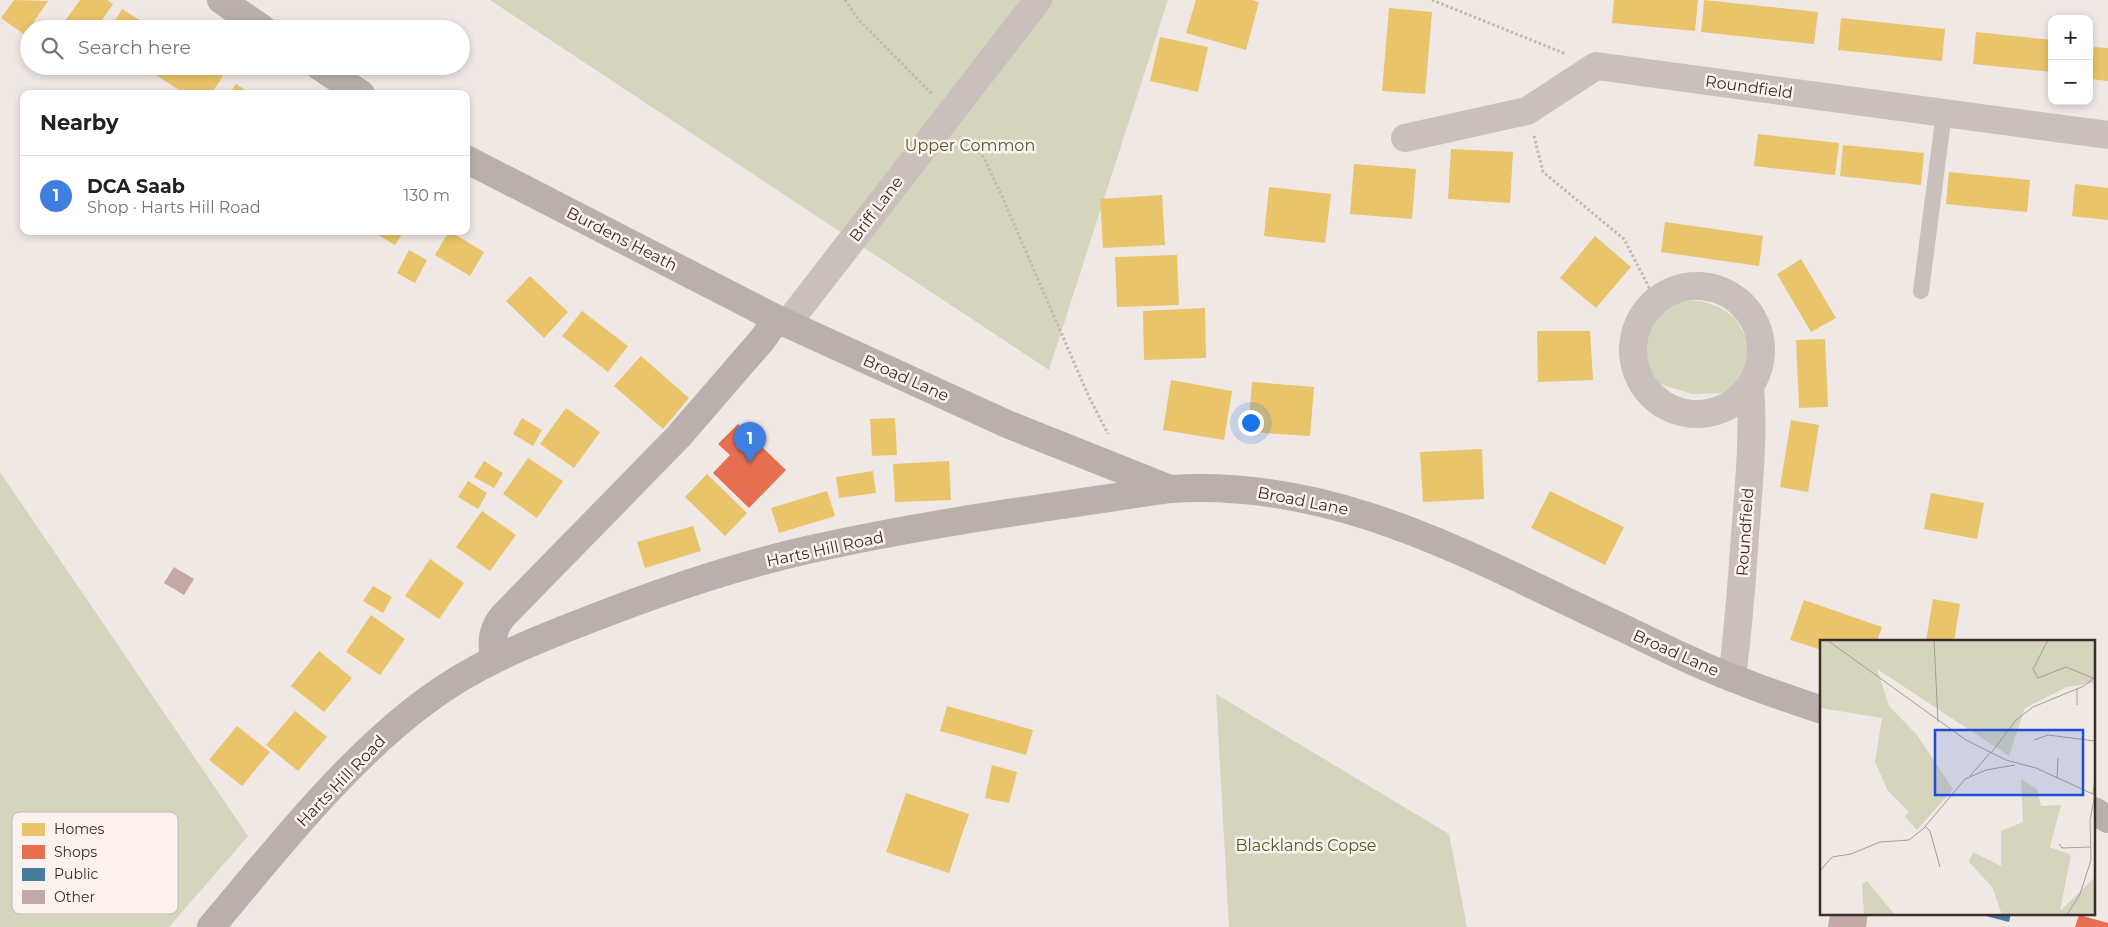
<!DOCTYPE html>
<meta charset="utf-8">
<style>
:root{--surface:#fff;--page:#f6f6f6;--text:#222;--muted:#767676;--line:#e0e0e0;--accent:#7a6e6b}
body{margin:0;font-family:Montserrat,sans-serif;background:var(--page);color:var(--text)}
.controls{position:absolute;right:15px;top:15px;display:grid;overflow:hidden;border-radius:10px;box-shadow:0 2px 8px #0003}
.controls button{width:45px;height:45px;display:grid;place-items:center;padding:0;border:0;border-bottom:1px solid var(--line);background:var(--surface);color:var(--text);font:25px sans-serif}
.you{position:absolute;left:1250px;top:422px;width:18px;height:18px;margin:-12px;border:4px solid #fff;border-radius:50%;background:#1a73e8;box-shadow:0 0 0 8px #1a73e833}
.badge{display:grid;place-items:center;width:32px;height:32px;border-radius:50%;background:var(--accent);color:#fff;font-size:16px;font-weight:700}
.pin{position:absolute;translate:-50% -41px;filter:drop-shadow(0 1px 2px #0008)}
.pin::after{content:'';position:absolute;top:26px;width:18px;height:15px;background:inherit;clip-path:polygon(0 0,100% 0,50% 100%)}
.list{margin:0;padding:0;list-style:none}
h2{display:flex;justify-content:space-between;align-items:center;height:65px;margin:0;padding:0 20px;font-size:21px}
h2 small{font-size:16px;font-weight:400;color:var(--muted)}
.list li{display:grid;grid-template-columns:32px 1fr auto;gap:15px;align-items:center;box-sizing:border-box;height:80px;padding:0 20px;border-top:1px solid var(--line)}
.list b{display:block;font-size:19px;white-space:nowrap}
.list p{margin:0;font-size:16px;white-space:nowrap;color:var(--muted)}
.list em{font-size:16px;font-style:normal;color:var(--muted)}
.icon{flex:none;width:28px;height:28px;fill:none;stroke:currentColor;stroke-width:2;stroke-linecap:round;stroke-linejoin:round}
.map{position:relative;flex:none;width:2108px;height:927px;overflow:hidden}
.search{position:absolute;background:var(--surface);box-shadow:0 2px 8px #0003;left:20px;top:20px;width:450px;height:55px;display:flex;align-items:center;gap:12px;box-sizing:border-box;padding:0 18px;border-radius:28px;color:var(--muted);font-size:19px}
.panel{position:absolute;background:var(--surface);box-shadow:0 2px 8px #0003;left:20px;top:90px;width:450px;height:145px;border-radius:10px}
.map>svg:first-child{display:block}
.green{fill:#d5d5be}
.homes{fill:#e9c46a}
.shops{fill:#e76f51}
.public{fill:#457b9d}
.building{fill:#c4a8a5}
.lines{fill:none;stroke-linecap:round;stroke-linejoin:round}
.path{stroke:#c2b9b5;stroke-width:3;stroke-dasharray:2.5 2.5;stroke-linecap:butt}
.lane{stroke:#c9c0bd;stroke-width:16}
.street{stroke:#c9c0bd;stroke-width:28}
.secondary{stroke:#b9b0ad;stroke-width:28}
.labels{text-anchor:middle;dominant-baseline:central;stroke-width:5;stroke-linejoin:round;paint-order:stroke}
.street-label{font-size:16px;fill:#3b2c2a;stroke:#fbf2ed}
.park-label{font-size:16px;fill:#525b2c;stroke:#fbf2ed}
.inset-road{fill:none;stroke:#a79d9a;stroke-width:1}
.view{fill:#1d4ed8;fill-opacity:0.15;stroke:#1d4ed8;stroke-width:2.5}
.inset-edge{fill:none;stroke:#3b2c2a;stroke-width:2.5}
.key{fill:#fbf2ed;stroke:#c1b7b2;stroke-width:1}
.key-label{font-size:14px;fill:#3b2c2a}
</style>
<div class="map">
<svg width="2108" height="927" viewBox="0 0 2108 927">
<rect width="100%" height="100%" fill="#efe8e4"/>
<!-- green -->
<path class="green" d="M490,0h678l-119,370z
M1680,301h21l18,6 16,11 12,21v30l-9,18 -11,6 -35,1 -35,-11 -15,-12c-11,-43 -4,-55 38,-70z
M0,472l248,364 -79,91h-169z
M1216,694l233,140 18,93h-238z"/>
<!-- homes -->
<path class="homes" d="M14,0l34,1 -23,34 -24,-17z
M80,0h27l6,4 -17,25h-20l-11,-8z
M1196,0h56l7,2 -13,48 -60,-17z
M1614,0h84l-3,31 -83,-8z
M1704,0l114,12 -4,32 -113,-12z
M1389,8l43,4 -7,82 -43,-3z
M122,9l32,20h-44z
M1841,18l104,11 -3,32 -104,-11z
M1976,32l76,8v32l-79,-8z
M1160,37l48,10 -10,45 -48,-11z
M2094,47l14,1v33l-17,-2z
M124,66h13l-4,6z
M153,66h55l15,10 -12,18h-26l-35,-23z
M236,84l15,10h-22z
M1758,134l81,9 -4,32 -81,-9z
M1843,145l81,8 -3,32 -81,-9z
M1451,149l62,3 -3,51 -62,-4z
M1354,164l62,5 -4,50 -62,-5z
M1949,172l81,8 -3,32 -81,-8z
M2075,184l33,4v32l-36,-4z
M1269,187l62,7 -6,49 -61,-7z
M1162,195l3,50 -62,3 -3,-49z
M1665,222l98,14 -4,30 -98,-14z
M372,231h32l-9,14z
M449,231l35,21 -14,24 -35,-21z
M1595,236l36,31 -35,41 -36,-30z
M409,250l18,10 -12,23 -18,-10z
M1177,255l2,50 -62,2 -2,-50z
M1801,259l35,59 -25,14 -34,-58z
M530,276l38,36 -24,26 -38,-37z
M1205,308l1,50 -62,2 -1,-49z
M582,311l46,35 -20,26 -46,-36z
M1537,331h53l3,49 -55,2z
M1825,339l3,68 -29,1 -3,-68z
M641,356l48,42 -26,31 -49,-43z
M1171,380l61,11 -8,49 -61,-10z
M1252,382l62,5 -4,49 -62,-4z
M566,408l34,24 -26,36 -34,-24z
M522,418l20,12 -9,16 -20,-12z
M895,418l2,37 -25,1 -2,-37z
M1791,420l28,5 -11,67 -28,-5z
M1482,449l2,50 -61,3 -3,-50z
M528,458l35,23 -26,37 -34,-24z
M484,461l19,12 -9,15 -20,-11z
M949,461l2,39 -56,2 -2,-38z
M873,471l3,22 -37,5 -3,-21z
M707,474l40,39 -22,23 -40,-39z
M468,481l19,12 -9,16 -20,-12z
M827,491l8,25 -56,17 -8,-25z
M1550,491l74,36 -19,38 -74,-37z
M1931,493l53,10 -7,36 -53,-10z
M482,511l34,24 -26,36 -34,-24z
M693,526l8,25 -56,17 -8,-26z
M430,559l34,24 -25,36 -34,-23z
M373,586l19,11 -9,16 -20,-12z
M1933,599l27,5 -6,37h-28z
M1804,600l78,27 -5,14h-55v9l-32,-10z
M371,615l34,24 -25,36 -34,-23z
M319,651l33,27 -28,34 -33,-26z
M947,706l86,24 -7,25 -86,-24z
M295,711l32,26 -29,34 -32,-26z
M237,726l33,26 -28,34 -33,-26z
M992,765l25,7 -8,31 -24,-5z
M906,793l63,21 -20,59 -63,-21z"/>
<!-- shops -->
<path class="shops" d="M738,424l48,46 -37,38 -36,-35 17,-18 -12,-11z
M2079,915l29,8v4h-33z"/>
<!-- public -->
<path class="public" d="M1974,913h37l-2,9z"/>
<!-- building -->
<path class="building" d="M174,567l20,12 -10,16 -20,-12z
M1830,913h38l-2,14h-38z"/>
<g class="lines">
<!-- path -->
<path class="path" d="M845,0l13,19 74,75
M1432,0l134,54
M966,136l18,22 17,36 88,203 19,37
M1534,136l9,36 81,67 32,62"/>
<!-- lane -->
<path class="lane" d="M1921,291l23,-178"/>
<!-- street -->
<path class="street" d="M1405,138l122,-27 69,-45 512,69
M1633 350a64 64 0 1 1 128 0a64 64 0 1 1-128 0Z
M787,324l251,-324
M1732,678c6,-48 10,-96 13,-144 4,-50 9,-99 5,-148"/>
<!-- secondary -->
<path class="secondary" d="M221,0l42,29
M319,66l42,28
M466,159l311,160 230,105 163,65
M494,659c-3,-17 -2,-30 9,-43l175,-179 84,-97 15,-21
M2094,811l14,8
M211,927c65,-77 134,-166 215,-226 49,-37 105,-59 162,-81 71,-28 144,-53 219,-70 120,-27 242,-43 363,-61 170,-11 305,71 453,139 36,17 72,36 110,50 29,12 59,22 89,32"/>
</g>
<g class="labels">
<!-- street labels -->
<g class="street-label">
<text transform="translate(1749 87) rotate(8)">Roundfield</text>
<text transform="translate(876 209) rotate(-53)">Briff Lane</text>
<text transform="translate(622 239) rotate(27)">Burdens Heath</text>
<text transform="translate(906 378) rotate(24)">Broad Lane</text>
<text transform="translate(1303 501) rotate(11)">Broad Lane</text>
<text transform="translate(1745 532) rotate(-86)">Roundfield</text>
<text transform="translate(825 549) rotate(-12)">Harts Hill Road</text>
<text transform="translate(1676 653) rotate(24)">Broad Lane</text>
<text transform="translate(341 781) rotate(-46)">Harts Hill Road</text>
</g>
<!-- park labels -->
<g class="park-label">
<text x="970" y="145">Upper Common</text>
<text x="1306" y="845">Blacklands Copse</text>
</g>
</g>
<!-- overview -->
<g transform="translate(1820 640)">
<rect width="275" height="275" fill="#efe8e4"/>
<path d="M0,0h275v43l-28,4 -42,21 -16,48 -132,-87 12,37 28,29 36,54 -36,41 -12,-13 4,-5 -21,-21 -13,-29 7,-44 -62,-10zM201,139l16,10 4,17 20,-1 -11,42 21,8 -11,56 35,-34v38h-93l-10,-28 -23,-25 4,-10 28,14v-35l22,-9zM47,241l24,29 4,5h-31l-2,-31z" fill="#d5d5be"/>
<path class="inset-road" d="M7,0l139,100 40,20 30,8 59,27M114,0l4,82M228,0l-15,29 5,9 28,-11 29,12M257,65v-17M214,100l14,-5 47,6M171,113l25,-33 17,-13 51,-21 11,-9M150,136l20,-23M237,138l1,-20M273,154l2,-16M105,186l5,5 10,36M239,204l3,4 28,-1M0,231l12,-14 19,-3 29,-12 29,-2 14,-11 42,-50 21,-9 29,-5M247,275l13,-21 11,-34 -1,-40 5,-25"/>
<path class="view" d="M115,90h148v65h-148z"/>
<rect width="275" height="275" class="inset-edge"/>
</g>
<!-- legend -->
<rect x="12" y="812" width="166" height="102" rx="8" class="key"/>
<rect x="22" y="823" width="23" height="13" fill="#e9c46a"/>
<rect x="22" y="845" width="23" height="14" fill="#e76f51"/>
<rect x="22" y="868" width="23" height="13" fill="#457b9d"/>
<rect x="22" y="890" width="23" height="14" fill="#c4a8a5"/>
<g class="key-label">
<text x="54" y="834">Homes</text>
<text x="54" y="857">Shops</text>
<text x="54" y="879">Public</text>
<text x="54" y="902">Other</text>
</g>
</svg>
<div class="controls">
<button>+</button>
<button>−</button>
</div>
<div class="you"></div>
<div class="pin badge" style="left:750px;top:463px;background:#3f7fe0">1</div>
<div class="search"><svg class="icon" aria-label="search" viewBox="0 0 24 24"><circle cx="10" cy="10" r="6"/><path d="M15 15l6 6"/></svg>Search here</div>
<section class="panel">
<h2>Nearby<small></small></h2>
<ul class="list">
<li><span class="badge" style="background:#3f7fe0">1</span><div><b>DCA Saab</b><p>Shop · Harts Hill Road</p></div><em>130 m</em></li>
</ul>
</section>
</div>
